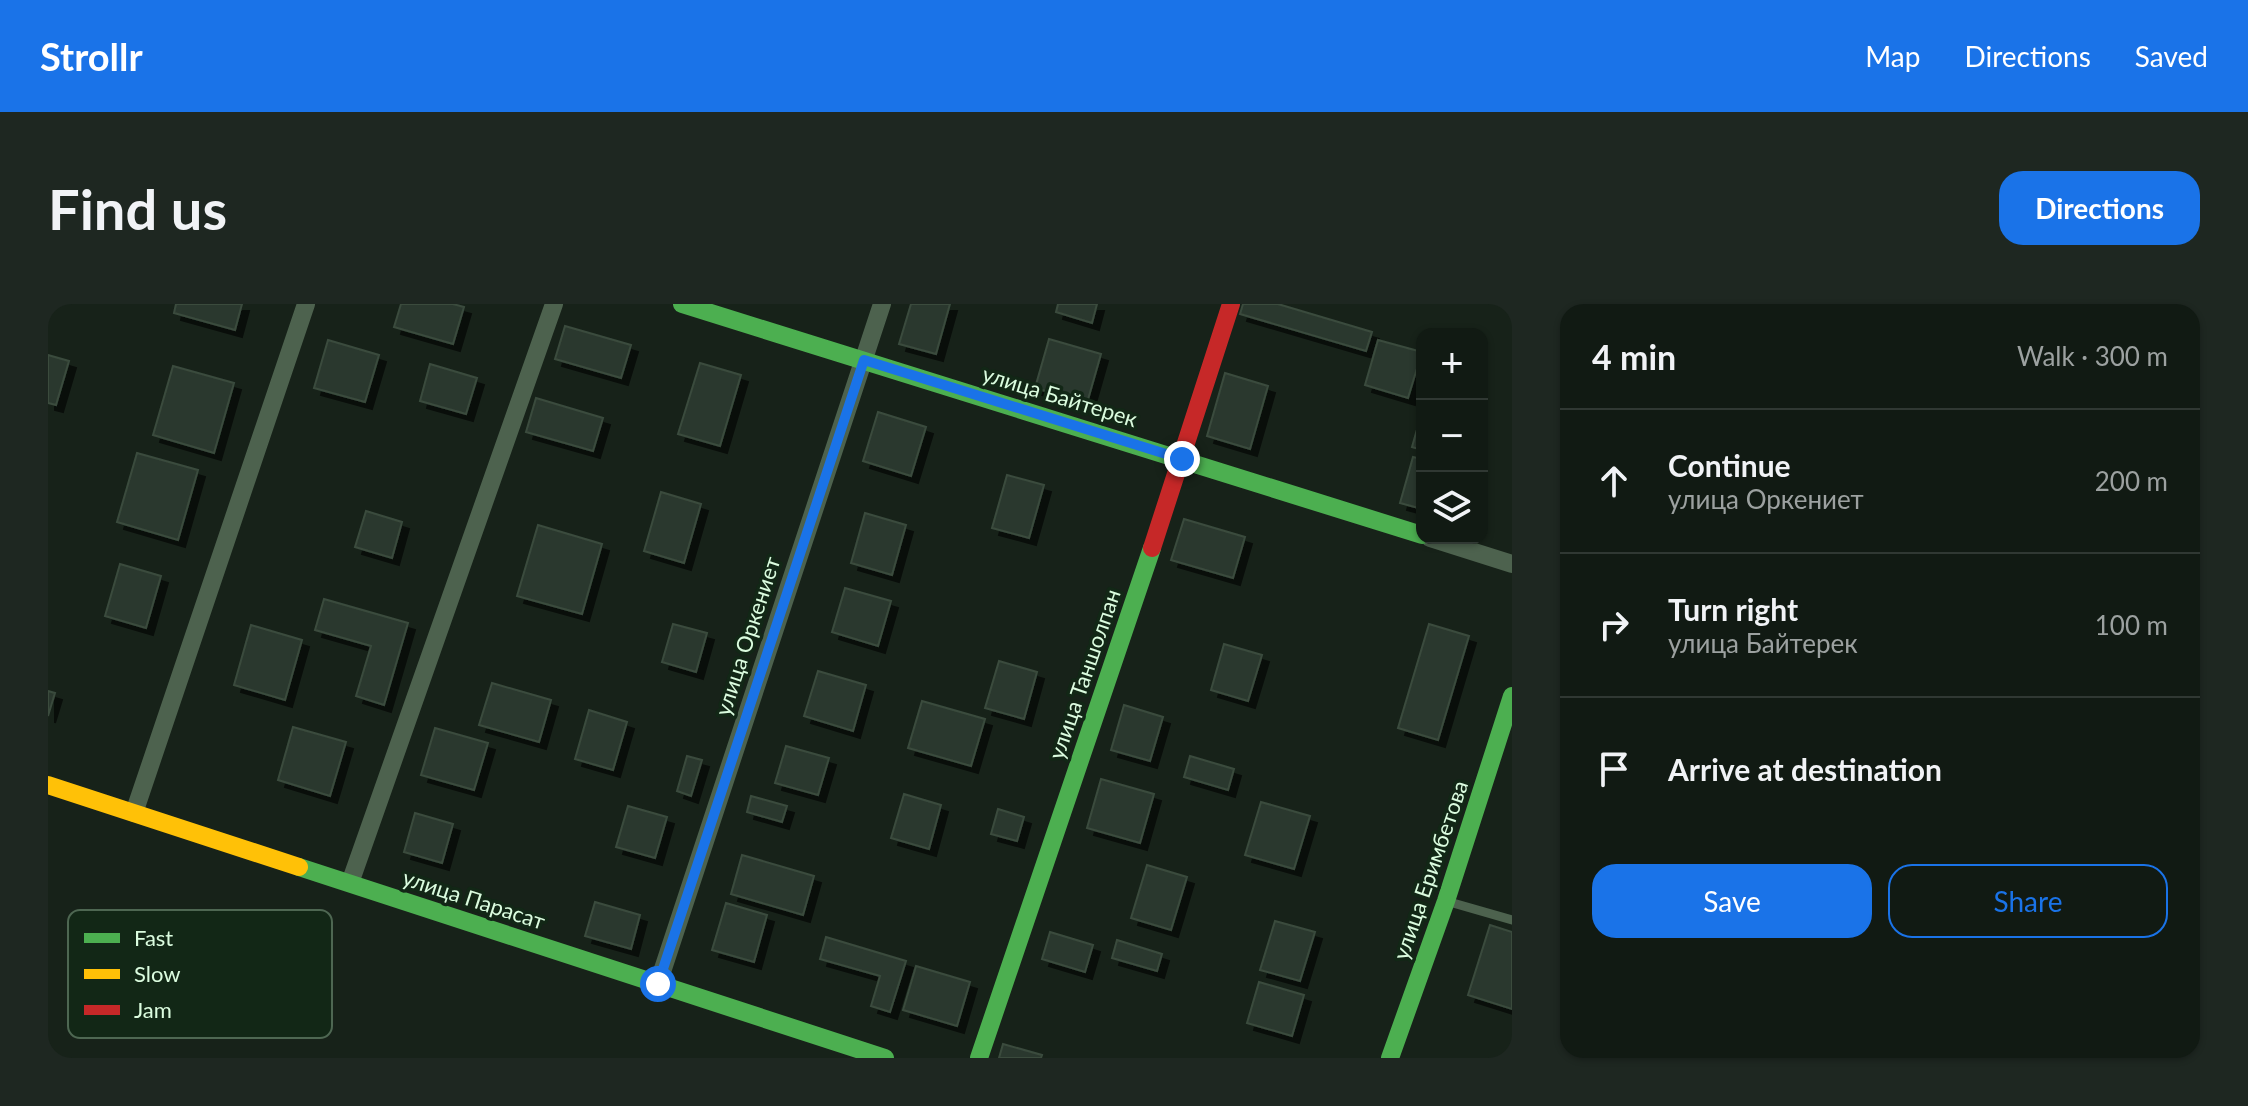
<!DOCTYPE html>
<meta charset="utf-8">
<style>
:root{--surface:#111a13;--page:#1e2721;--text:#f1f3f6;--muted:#9ca1a0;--line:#303833;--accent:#1a73e8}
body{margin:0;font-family:Lato,sans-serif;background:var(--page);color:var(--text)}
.controls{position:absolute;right:24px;top:24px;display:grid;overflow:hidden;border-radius:16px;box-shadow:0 2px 6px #0004}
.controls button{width:72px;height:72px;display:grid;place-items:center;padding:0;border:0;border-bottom:2px solid var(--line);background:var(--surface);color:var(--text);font:40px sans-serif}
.stop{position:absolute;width:24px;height:24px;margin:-18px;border:6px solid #1a73e8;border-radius:50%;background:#fff}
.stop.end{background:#1a73e8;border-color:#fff;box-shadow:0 2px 8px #0008}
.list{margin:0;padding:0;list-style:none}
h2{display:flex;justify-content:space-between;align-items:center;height:104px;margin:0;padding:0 32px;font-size:34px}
h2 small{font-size:26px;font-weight:400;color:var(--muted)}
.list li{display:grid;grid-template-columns:52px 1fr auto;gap:24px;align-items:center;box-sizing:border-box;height:144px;padding:0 32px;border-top:2px solid var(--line)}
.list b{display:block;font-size:30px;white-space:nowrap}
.list p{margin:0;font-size:26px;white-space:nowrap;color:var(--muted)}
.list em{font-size:26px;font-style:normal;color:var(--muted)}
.actions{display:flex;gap:16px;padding:24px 32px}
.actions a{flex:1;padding:18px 0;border:2px solid var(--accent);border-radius:24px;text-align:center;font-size:28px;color:var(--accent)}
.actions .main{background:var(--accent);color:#fff}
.icon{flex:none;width:44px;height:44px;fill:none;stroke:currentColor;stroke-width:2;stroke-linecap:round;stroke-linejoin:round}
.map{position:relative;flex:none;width:1464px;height:754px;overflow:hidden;border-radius:24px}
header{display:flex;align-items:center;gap:48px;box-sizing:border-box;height:112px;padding:0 40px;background:var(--accent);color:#fff}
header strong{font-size:38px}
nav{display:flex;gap:44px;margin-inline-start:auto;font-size:28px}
.intro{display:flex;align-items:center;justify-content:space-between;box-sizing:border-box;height:192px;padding:0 48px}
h1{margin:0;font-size:56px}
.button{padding:20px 36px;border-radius:24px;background:var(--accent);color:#fff;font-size:28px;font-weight:700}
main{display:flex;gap:48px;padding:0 48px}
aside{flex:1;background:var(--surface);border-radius:24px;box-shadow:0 2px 6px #0004}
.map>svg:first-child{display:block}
.building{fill:#2c392e;stroke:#3a4b3e;stroke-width:2;filter:url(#shadow)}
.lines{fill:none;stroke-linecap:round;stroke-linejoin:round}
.lane{stroke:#4d624e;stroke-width:9}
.street{stroke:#4d624e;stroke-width:18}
.fast{stroke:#4caf50;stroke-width:18}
.slow{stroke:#ffc107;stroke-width:18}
.jam{stroke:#c62828;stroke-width:18}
.route{stroke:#1a73e8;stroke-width:10}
.labels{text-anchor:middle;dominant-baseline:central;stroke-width:7;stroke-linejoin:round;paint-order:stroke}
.street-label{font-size:22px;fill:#dbfcdf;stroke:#122716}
.key{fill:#122716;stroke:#4e6752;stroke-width:2}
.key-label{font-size:22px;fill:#dbfcdf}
</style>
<header>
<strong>Strollr</strong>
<nav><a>Map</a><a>Directions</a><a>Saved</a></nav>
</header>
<div class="intro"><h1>Find us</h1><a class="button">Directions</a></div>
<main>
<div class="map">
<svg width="1464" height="754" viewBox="0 0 1464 754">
<defs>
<filter id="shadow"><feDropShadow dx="7" dy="7" stdDeviation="0" flood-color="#0009"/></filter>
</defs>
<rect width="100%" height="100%" fill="#172219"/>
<!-- building -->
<path class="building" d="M128,0h66l-7,26 -61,-17z
M353,0h52l11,3 -11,37 -59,-17z
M863,0h39l-14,50 -37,-10z
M1010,0h39l-5,19 -36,-11z
M1195,0h35l94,28 -6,19 -126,-37z
M517,22l66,19 -10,33 -66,-19z
M1001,35l52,15 -14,49 -52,-15z
M280,36l51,15 -14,47 -51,-14z
M1330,36l44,12 -14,46 -43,-13z
M0,51l21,6 -13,44 -8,-2z
M652,59l41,12 -21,71 -42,-12z
M382,60l47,14 -11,36 -46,-13z
M125,62l61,17 -20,70 -61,-18z
M1177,69l43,13 -18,63 -43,-13z
M488,94l67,20 -10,33 -67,-19z
M830,108l48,15 -15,49 -48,-15z
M1370,122l4,2v22l-10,-3z
M89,149l61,17 -20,70 -61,-18z
M1365,153l9,2v50l-22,-6z
M959,171l37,10 -15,53 -37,-10z
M613,188l40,12 -17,59 -40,-12z
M318,207l36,11 -10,36 -37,-11z
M817,209l41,12 -14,50 -41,-12z
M1136,215l61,18 -12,41 -62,-18z
M490,221l64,19 -20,70 -65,-18z
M72,260l41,12 -15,52 -41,-12z
M797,284l46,13 -13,45 -46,-14z
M276,295l84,24 -24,82 -28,-9 15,-50 -56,-16z
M625,320l34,9 -11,39 -34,-10z
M1381,320l40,12 -31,104 -40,-12z
M203,321l51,15 -17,60 -51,-15z
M1176,340l38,11 -14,46 -37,-11z
M951,357l38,11 -13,47 -39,-11z
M770,367l48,14 -13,46 -49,-15z
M444,379l59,17 -12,42 -60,-17z
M0,387l7,2 -7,23z
M874,397l63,18 -14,47 -63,-18z
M1076,401l39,12 -13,44 -39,-11z
M541,406l38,12 -14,48 -38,-11z
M245,423l53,15 -16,54 -52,-16z
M387,424l53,15 -14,47 -53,-15z
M738,442l43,12 -11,37 -43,-12z
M639,452l15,4 -11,36 -14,-5z
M1142,452l44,13 -6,21 -44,-13z
M1053,475l53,15 -14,49 -53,-15z
M856,490l37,11 -12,44 -38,-11z
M703,492l36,10 -5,16 -35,-10z
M1213,498l49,14 -16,53 -49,-14z
M580,502l39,11 -12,41 -39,-11z
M950,505l26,8 -7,24 -26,-7z
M367,509l38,11 -11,39 -38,-11z
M694,551l72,21 -11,39 -72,-21z
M1099,561l40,12 -16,53 -40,-12z
M547,598l45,13 -9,34 -46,-13z
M678,599l41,12 -13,47 -42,-12z
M1227,617l40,11 -15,49 -40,-11z
M1442,621l22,7v77l-44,-14z
M1002,628l43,13 -8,27 -43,-13z
M778,633l80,24 -16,51 -19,-6 9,-30 -60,-17z
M1069,636l45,14 -5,17 -45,-13z
M868,662l54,16 -13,44 -54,-16z
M1211,678l45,13 -12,41 -45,-13z
M955,740l39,11 -1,3h-42z"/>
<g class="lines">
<!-- lane -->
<path class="lane" d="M1398,597l66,19"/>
<!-- street -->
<path class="street" d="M1382,234l82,26
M86,509l172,-509
M302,579l204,-579
M610,680l224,-680"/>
<!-- fast -->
<path class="fast" d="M634,0l740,231
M251,563l586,191
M931,754l173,-510
M1342,754l56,-157 66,-205"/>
<!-- slow -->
<path class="slow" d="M0,481l251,82"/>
<!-- jam -->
<path class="jam" d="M1104,244l79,-244"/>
</g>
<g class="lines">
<!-- route -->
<path class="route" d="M610,680l206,-624 318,99"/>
</g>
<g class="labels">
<!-- street labels -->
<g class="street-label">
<text transform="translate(1012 92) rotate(17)">улица Байтерек</text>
<text transform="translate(699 332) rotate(-72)">улица Оркениет</text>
<text transform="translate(1036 370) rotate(-71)">улица Таншолпан</text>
<text transform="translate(1382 566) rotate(-71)">улица Еримбетова</text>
<text transform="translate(426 595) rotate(18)">улица Парасат</text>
</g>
</g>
<!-- legend -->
<rect x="20" y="606" width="264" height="128" rx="12" class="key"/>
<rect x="36" y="629" width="36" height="10" fill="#4caf50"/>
<rect x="36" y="665" width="36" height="10" fill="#ffc107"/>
<rect x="36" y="701" width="36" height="10" fill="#c62828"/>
<g class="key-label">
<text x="86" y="642">Fast</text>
<text x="86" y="678">Slow</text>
<text x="86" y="714">Jam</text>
</g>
</svg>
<div class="controls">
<button>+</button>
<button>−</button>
<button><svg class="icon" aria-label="layers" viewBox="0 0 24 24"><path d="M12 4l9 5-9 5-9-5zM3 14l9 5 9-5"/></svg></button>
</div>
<div class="stop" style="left:610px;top:680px"></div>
<div class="stop end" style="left:1134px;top:155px"></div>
</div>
<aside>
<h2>4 min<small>Walk · 300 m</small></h2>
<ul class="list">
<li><svg class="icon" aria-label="ahead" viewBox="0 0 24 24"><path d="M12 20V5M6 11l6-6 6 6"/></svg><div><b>Continue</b><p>улица Оркениет</p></div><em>200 m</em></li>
<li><svg class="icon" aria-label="right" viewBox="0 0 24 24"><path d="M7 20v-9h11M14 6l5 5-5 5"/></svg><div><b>Turn right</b><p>улица Байтерек</p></div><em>100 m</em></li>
<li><svg class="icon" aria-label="arrive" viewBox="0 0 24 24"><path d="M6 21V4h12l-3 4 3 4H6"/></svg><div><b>Arrive at destination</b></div></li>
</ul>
<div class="actions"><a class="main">Save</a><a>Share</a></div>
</aside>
</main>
